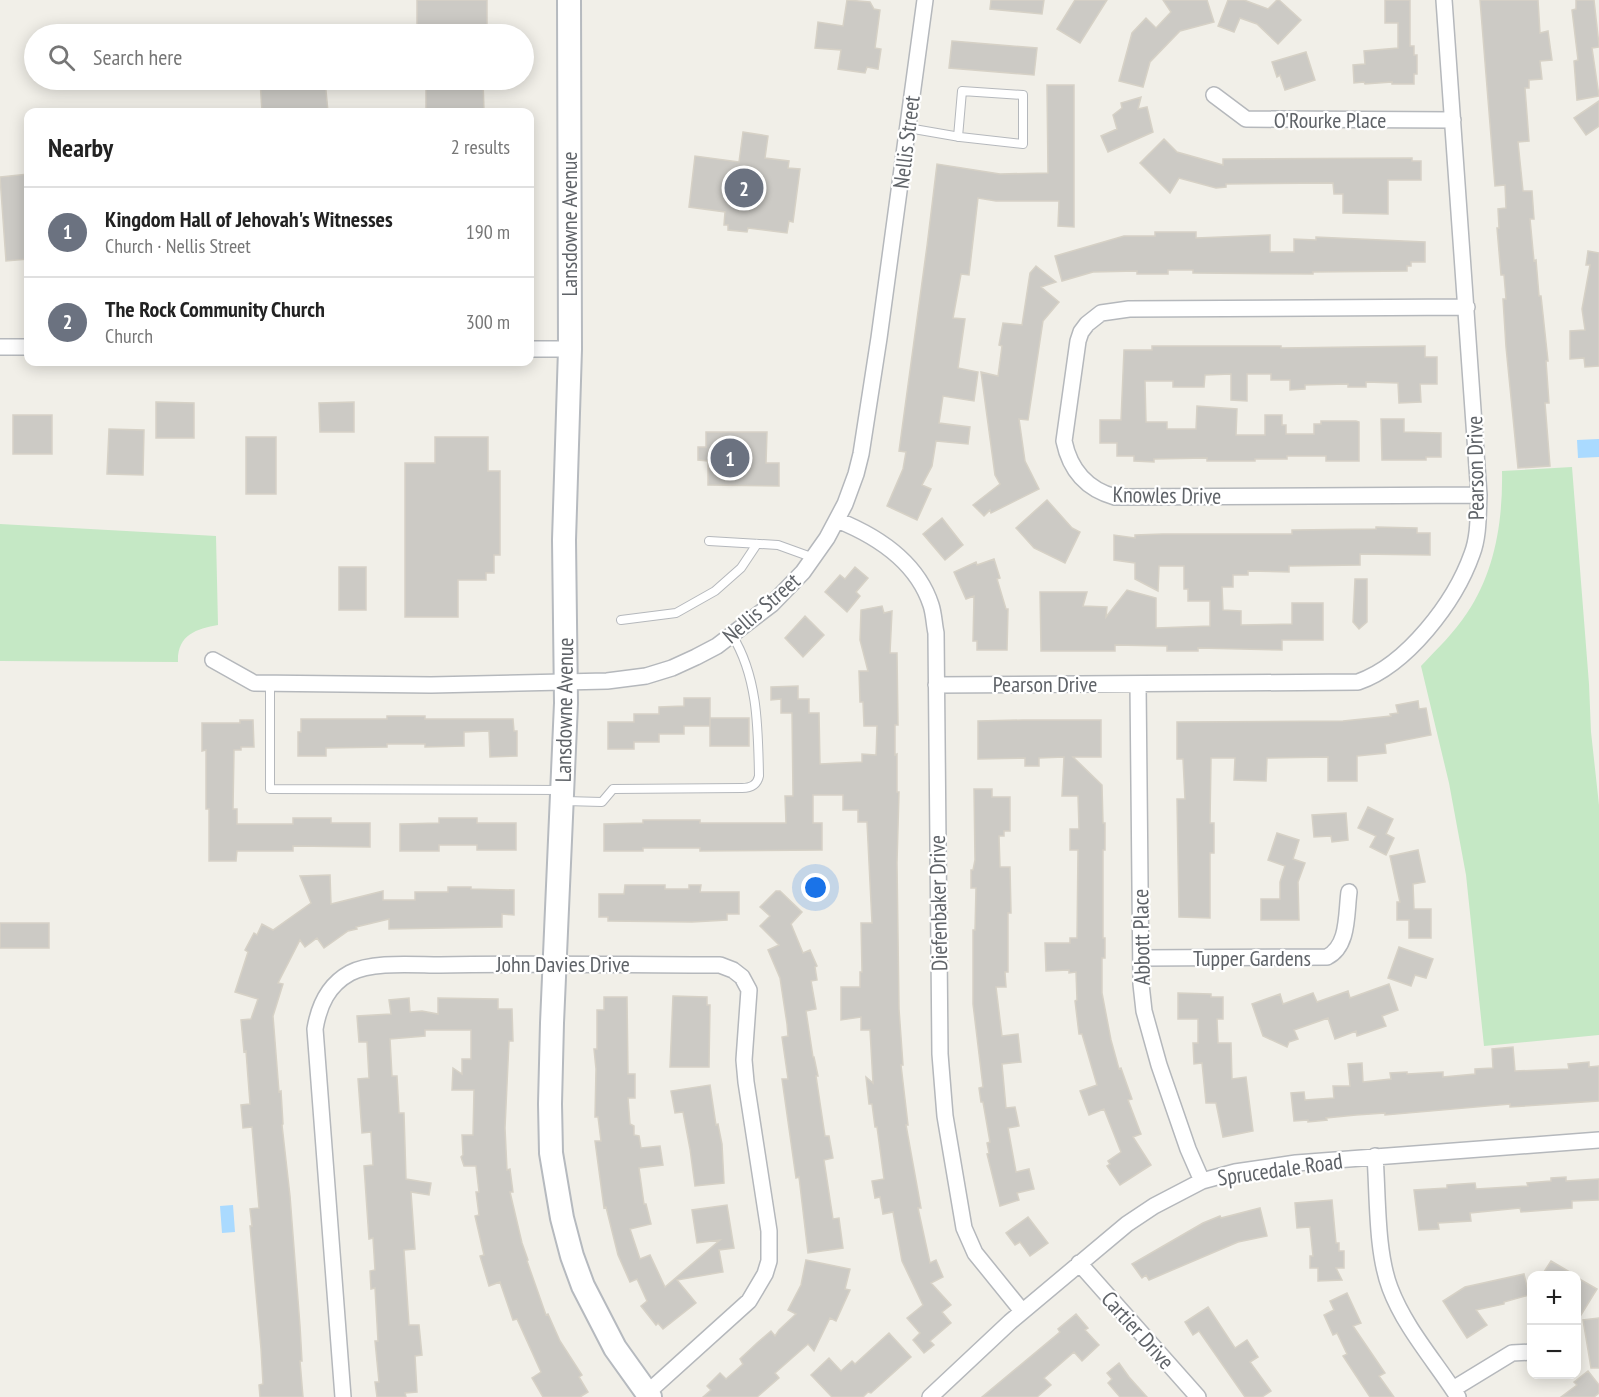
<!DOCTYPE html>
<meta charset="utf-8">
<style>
:root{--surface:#fff;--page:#f6f6f6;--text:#222;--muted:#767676;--line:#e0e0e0;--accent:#ea4335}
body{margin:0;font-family:"PT Sans Narrow",sans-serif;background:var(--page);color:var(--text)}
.controls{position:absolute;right:18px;bottom:18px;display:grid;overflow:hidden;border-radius:12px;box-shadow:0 3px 15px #0003}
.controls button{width:54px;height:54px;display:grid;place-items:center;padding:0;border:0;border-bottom:2px solid var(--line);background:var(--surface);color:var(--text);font:30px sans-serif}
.you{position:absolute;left:816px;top:888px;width:21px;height:21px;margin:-15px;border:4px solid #fff;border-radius:50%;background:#1a73e8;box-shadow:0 0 0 9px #1a73e833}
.badge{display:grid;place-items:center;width:39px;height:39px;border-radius:50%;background:var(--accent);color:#fff;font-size:20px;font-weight:700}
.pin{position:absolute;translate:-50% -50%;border:3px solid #fff;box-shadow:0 2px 6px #0006}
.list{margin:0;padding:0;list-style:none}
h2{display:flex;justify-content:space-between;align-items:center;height:78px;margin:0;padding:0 24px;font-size:26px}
h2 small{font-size:20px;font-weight:400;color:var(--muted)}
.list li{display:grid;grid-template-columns:39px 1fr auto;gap:18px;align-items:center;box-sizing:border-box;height:90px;padding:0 24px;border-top:2px solid var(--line)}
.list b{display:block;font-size:22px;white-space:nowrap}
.list p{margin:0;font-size:20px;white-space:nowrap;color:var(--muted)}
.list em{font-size:20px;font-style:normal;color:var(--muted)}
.icon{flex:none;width:33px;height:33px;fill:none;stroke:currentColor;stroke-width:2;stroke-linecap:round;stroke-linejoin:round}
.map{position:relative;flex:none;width:1599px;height:1397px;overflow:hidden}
.search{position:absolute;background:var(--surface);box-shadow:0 3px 15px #0003;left:24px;top:24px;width:510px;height:66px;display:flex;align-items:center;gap:15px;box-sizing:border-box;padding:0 21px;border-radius:33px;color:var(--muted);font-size:22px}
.panel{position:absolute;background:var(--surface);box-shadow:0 3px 15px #0003;left:24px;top:108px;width:510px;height:258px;border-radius:12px}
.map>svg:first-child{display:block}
.green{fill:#c5e8c5}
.water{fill:#aadaff}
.building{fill:#cccac5;stroke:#d6d1c6;stroke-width:1.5}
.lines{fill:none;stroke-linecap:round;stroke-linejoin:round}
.service-casing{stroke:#b5b8bc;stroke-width:10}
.minor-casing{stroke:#b5b8bc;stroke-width:18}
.secondary-casing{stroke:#b6babf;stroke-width:26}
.service{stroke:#fff;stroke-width:8}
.minor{stroke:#fff;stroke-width:15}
.secondary{stroke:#fff;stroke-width:22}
.labels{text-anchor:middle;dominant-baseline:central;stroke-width:4.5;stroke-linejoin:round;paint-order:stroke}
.street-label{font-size:22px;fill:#5f6368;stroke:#fff}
</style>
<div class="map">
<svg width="1599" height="1397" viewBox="0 0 1599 1397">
<rect width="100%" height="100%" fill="#f1efe8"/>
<!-- green -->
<path class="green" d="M1572,467l17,217 2,48 8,73v230l-115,11 -18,-171 -17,-92 -28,-117c16,-17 33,-33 46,-53 28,-41 36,-93 35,-142z
M0,524l216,12 2,89c-22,4 -41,10 -40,37l-178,-1z"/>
<!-- water -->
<path class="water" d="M1599,439v18l-21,1 -1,-18z
M233,1205l2,27 -13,1 -2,-27z"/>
<!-- building -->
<path class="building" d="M417,0h70v34h-70z
M847,0l23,2 4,7 6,1 -5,38 6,1 -3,20 -11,-2 -2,6 -27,-4 3,-19 -26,-2 3,-26 25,4z
M991,0h53l-2,14 -52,-5z
M1075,0h32l-27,43 -23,-14z
M1163,0h44l7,22 -34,9 -30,31 -7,25 -24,-6 13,-48 14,-15 10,10 15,-16z
M1228,0h16l24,9 9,-9h2l22,20 -23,24 -21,-20 -17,-6 -6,14 -16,-6z
M1385,0h25v46h4v9h3v19h-3v10h-22v-2l-27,2 -1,-2 -10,1 -1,-18 12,-1 -1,-13 34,-3v-25h-13z
M1480,0h58l2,33 8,-2 4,29 -12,1 2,18 -13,1v8h-4l4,53 -11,1 5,49h9l2,28h-4l4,42 2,-1 3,36h2l7,65h-2l3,42h-4l5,63 -32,2 -12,-121 -3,-48h3l-2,-24h-3l-4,-47h2l-1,-19 8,-1 -1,-23 -10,1z
M1576,0h18l5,45v2l-7,1 7,48 -22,4 -3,-39 4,-1 -6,-50 4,-1z
M952,41l85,7 -3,27 -85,-7z
M1306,52l9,28 -30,10 -5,-15 -3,2 -5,-15z
M260,80h65l3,32h-66z
M426,80h57l1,32h-58z
M1047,85h27v142l-16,-1 1,-25h-63l-18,-3 -9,77 -8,-1 -8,44 12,1 -7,49 20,4 -4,29 -31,-5 -4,27 31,4 -2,17 -32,-3 -4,25 -10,19 9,4 -14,31 -30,-14 16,-37 3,-17 -7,-1 28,-205 10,-82 63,10 48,-1z
M1141,97l-3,12 9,-2 6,25 -45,20 -7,-16 16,-7 -4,-14 9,-7 -1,-5z
M1599,101v25l-13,9 -12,-17z
M743,132l25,4 -3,22 24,3 -1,7 12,1 -7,53 -4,-1 -2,12 -39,-5 -1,4 -19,-2v-5h-4l1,-13 -36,-5 6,-51 44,6z
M1164,139l13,13 46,13v-6l189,-1v3h9v19h-33v34l-45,-1v-19h-9l-1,-11 -107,1v3l-10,1 -37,-10 -9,15 -30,-30z
M28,174v85l-22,2 -6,-84z
M1155,232h41v6l74,-3v17h24v-13l22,1v-3l109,5v20h-14v4h-4v5l-94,1v2l-120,-1v-3h-25v4h-31v-3l-44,1 -31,9 -7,-25 69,-20h31z
M1588,251l11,2v113l-14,1 -1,-9 -14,1v-28l15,-1 -3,-21 8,-44h-4z
M1036,266l20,16 -15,5 18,15 -16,19 -15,99 -9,-1 6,42 14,28 -48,24 -1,-3 -6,6 -11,-11 27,-21 -5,-9 -14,-103 17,4 4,-30 -3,-1 4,-22 19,2 8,-52z
M1152,346h129v2l144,-2v11h12v27h-17l1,18 -22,1 -1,-20 -32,-1v5h-18v-3l-43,1v4l-15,1v-10h-19v-6h-24v27l-16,-1v-26l-26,1 -1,12h-31v-6h-28l1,41h21v7h29l1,-23 40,3 -1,26h29v-20h17v10h4v9h28v-10h7v-3h35l3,1v39h-33v-5h-39v3h-32v2h-48v-3l-53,1v3l-20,-1v-5h-17v-13h-17v-23h21l3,-70h28z
M156,402l38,1v35h-38z
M354,402v30h-34l-1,-29z
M13,415h39v39h-39z
M1381,419h23v13l37,1v24h-15v3h-44z
M109,429l35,1 -1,45 -36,-1z
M706,432h61l-1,31h13v23l-71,-1v-24l-10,-1v-13h8z
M246,437h30v57h-30z
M435,437h53v34h12v84h-6v18h-8v7h-28v37h-53v-154h30z
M1047,500l25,28 8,4 -15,31 -31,-15 -18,-20z
M942,518l21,27 -18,15 -22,-26z
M1376,527l41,1v5h13v22l-70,-1v11l-71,1v6l-41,-1v4h-15v12h-11l1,23 18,1v14l51,-1v-21h31v37h-41v10l-84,-2v3h-31v-5l-52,-1v6h-74l-1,-59h47l-4,14 24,1 -1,10 21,-27 29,8v30l54,-2v-25h-22v-12h-4v-23h-25l-1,25 -23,-12v-16l-21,-3v-25l21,3v-3l28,-1h129v-4l84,-1z
M994,559l6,19 -3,1 9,30h2l-1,41h-30v-9h-4l1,-45 -8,3 -12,-27 22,-10 1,3z
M339,567h27v43h-27z
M855,567l13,11 -12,14 4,4 -13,16 -22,-20 15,-17 5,4z
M1355,579h12v43l-8,7 -6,-7z
M882,606l2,7 8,-2 -2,42h7l1,72h-3v30l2,-1v38h2l-2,71 2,146 4,56h-2l7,60h-2l15,83h-3l12,55 6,-3 7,17 -12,6 20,22 -9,7 9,11 -21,18 4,4 -10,8 -11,-13 7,-7 -13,-15 16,-13 -21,-44 -9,-49 -10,2 -3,-17 -5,1 -3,-17 12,-2 -7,-52h-2l-3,-23h-3l-3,-27 7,6 -3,-53h-9v-13l-20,3v-33h19v-15h2l-1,-49h11l-5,-101h-9v-12h-15v-15h-30v28h9v27l-122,1v-3h-57v3h-39v-27l39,-1v-3h57v3h86l-1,-27h8l-1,-83h-11v-14l-10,1v-13l27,-1v13h11v14h10l1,51 42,-2v-8l14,1 1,-29h-13l-1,-24h-3l-1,-31h9l-8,-31 1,-30z
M805,616l19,19 -21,22 -18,-19z
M684,698h26v28h-26v8h-25v8h-25v7h-26v-27h26v-8h25v-7l25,-1z
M1418,701l1,8 7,-1 5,27 -46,9 1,9 -29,3v25h-29v-24l-61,1 -1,23 -32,-1 1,-22h-24l-1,65h4v30h-4v65l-31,-1 -2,-118h8l-2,-40h-6v-37l166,-1 48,-5 -1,-2 8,-1 -2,-8z
M387,716h38v3h88l1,12h3v25l-27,1 -1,-26 -25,1v14l-39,1v-3h-38v3l-61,1v8h-28v-24h3v-13h86z
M710,718h39v28h-39z
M240,720h13l1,27h-13v3h-7l-1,59h4v15h56v-6h38v5h39v24l-77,-1v5h-56l-1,10h-27v-52h-3v-59l-4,1v-28h38z
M1023,720h78v37h-28l29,28 1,38h2v27h-2v88h2v20h-3v35l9,47 8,29 2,-1 11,31 -4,1 13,34 -8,3 18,28 -31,20 -13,-19 3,-2 -2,-3 13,-9 -17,-43 -15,6 -9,-24 17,-6 -15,-51h-3l-4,-33 2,-1 -1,-28 -7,1v-3l-23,1 -1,-28h25v-5h7l1,-88h-8v-21h9l-1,-33h-16l2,-39 -25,1v8h-14v-8l-47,1v-38z
M974,789h18v8h18v34h-6v5h-5l1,31h10l1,46h-3v59h-3l1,15h-10l6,49 16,-2 3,28 -19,2 4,44 9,-1 4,19 -11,2 8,44 13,-3 5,20 -17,4 2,7 -19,6 -13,-52 2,-1 -2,-10 3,-1 -7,-40h-2l-2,-14 4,-1 -10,-83v-74h2l1,-42h-5v-18h2l2,-10z
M1368,807l25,12 -7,15 8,4 -8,17 -16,-8 6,-11 -18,-8z
M1346,813l2,27 -16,2 -1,-6 -17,1 -2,-22z
M439,818h38v5h39v27h-39v-5h-38v6h-39v-27l39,-1z
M1277,833l22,7 -6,19 12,4 -7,19 1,38h-38v-21h19v-17l5,-16 -17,-6z
M1418,850l7,32 -12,2 1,25h17v29h-22v-18h-12v-18h3l-10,-46z
M330,875l1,29 52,-13v9h32v-8h33v-5h23v2l43,1v25l-12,-1v13l-113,2v-10l-33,8 1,2 -9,2 -24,17 -7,-10 -12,9 -5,-7 -22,43 5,1 -10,32 6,76 2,-1 2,33 -1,1 8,71 10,130 2,35h-2l3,36h-43l-1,-12 4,-1 -2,-35 -11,-123h2l-2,-17 9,-1 -7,-81 -9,1 -2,-23 9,-1 -4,-53 -2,1 -3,-32 10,-1 7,-20 -23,-7 13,-40 -3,-2 9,-17 3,2 5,-11 11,6 38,-27 -11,-27z
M625,885h40v4h24v-4h12l-1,7h39v22h-12v6l-35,2 -84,-1v-4h-9v-23h25z
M776,891h4l22,21 -11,12 12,29 7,-3 7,16 -2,1 2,13 -6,1 5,28 -10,2 7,46h1l4,19h-2l9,60h4l4,22 -9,2 9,59 6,-1 4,30 -35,5 -9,-76 -3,1 -14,-99h6l-6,-42 6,-1 -1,-12 -7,-46 -12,-28 11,-5 -19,-19 10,-10 -10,-9z
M0,923h49v25h-49z
M1399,947l34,12 -7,19 -11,-3 -4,11 -23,-8z
M1389,984l9,26 -16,6 4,10 -29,10 -1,-5 -21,8 -7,-21 -34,12 4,9 -9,3 -2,5 -24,-11 -11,-32 28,-10 3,10 30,-11 4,9 31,-11 2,7z
M1178,993l33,1v3h12v22h-6l1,24h13l1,36 14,-2 7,54 -30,6 -7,-34h-10l-4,-40 -8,1 -1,-21h5v-24h-20z
M673,996l34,1v8h3l-1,62h-39z
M604,997h23l1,77h7v24h-7l2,26 4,2v9l5,1 2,12 19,-2 3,19 -24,3 5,36h2l5,20 -21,5 10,30 10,-4 15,32 55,-47 -23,3 -5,-33 35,-5 7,43 -15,2 4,22 -46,8 19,23 -33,26 -5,-6 -2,2 -15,-19 6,-5 -10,-22 -7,3 -12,-27 -12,-48 -2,1 -9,-67h6l-3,-24h-3l1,-48 -2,-20h3v-39h7z
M409,998l1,14 12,-1 16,3v-16l60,1v10h14l1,32h-4l-4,87 2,42 3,-1 3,23h-3l12,51 6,17 -1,1 19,54 2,-1 12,27 22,34 -3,2 9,15 -8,5h-37l-11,-19 9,-6 -24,-53 -4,1 -13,-38 -11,4 -9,-30 4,-1 -9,-39 4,-1 -3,-23h3l-3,-26h-12l-3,-9 2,-2 -1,-20h11l1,-45h-22l1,-22 9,6v-15h9v-29h-46v6l-35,3 2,37h5l2,37h5l2,66 25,4 -2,12 -18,-3 4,57 -11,1 5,75h10l3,30 -7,1 2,36 -12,1 1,4h-29l-2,-15h4l-4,-41h3l-3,-53 -4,1 -1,-18 5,-1 -2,-32 -4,1 -5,-73 9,-1 -2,-33 -9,1 -4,-54 11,-1 -2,-36h-8l-2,-26 34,-2 -2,-14z
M1513,1047l2,24 54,-2 -1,-5 21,-2v5l10,-1v35l-89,6v-3l-125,11v-2l-29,2 -30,3 1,2 -19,2v-2l-14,1 -3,-28 13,-1 1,8 29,-2 -1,-12h17l-2,-22 14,-1 1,19 28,-3 -1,-6 17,-1v2l36,-2v5l32,-3v-5l18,-1 -1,-19z
M710,1085l6,40 2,-1 4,20 2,39 -29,3 -5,-37 -7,-37 -8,1 -4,-22z
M1566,1177v4l33,-2v21l-27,1v7l-51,4 -1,-4 -50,5 1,8 -33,2 1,6 -20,1 -5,-40 33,-2v-3l28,-2 1,6 52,-3 -1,-3 24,-2v-3z
M1332,1200l4,43h3v8h5v17h-8l6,12 -24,1v-13h-8v-12h3l-3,-29 -13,1 -2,-25z
M1260,1208l7,28 -29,6 -89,38 -3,-5 -4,3 -10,-14 71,-41 17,-7 1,2z
M1028,1217l20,26 -18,13 -10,-14 -5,3 -9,-12z
M806,1260l44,9 -5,20 5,1 -14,31 -6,-3 -16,33 -6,-7 -33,29 4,5 -22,19h-54l8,-7 -4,-4 13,-13 6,6 17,-15 -3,-5 17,-16 14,-12 4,5 4,-6 17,-16 -8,-4 13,-25z
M1551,1261l24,14h-33z
M1524,1274l5,21 -25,7v2l-28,6 11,15 -20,13 -24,-37 22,-14z
M1576,1277l21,12 -21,34z
M1347,1293l14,30 -8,3 32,47 -6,3 15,21h-24l-27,-41 4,-2 -10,-21 -4,2 -9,-20 10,-5 -4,-9z
M1208,1307l27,41 12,-8 11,17 -8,5 21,29 -9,6h-17l-46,-66 -6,4 -8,-13z
M1076,1314l12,14 -3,2 14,15 -17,16 -8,-9 -30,26 7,7 -14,12h-55l78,-65 -2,-3z
M1599,1318v50h-8l-8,-48z
M889,1333l22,24 -40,36 -3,-1 -5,5h-31l-21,-22 18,-17 12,13 11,-10 3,3z
M1119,1363l10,14 18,20h-27l-12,-14 4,-4 -5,-6z
M1588,1371l11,14v8l-5,4h-33l16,-12 -3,-3z"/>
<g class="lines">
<!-- service casing -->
<g class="service-casing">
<path id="service" d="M908,128l52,9 63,7v-49l-61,-4 -4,46
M709,541l69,4 36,13
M621,620l55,-7 39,-22 26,-23 16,-24
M270,684v105l290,1
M565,801l37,1 11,-13 129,-1c9,0 15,-3 17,-12 -1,-48 -1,-99 -27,-141"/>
</g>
<!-- minor casing -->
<g class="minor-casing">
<path id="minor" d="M1214,95l32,24 207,1
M1467,307l-338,2 -28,4 -14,11 -6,8 -3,9 -14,100c6,29 22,48 51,56l364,-2
M0,347h28
M530,349h40
M837,520c40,16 80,42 94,85 3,9 3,19 5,28l4,421 5,62 19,112 11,25 47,58
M213,660l41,23 177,2 176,-4 39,-5 26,-8 24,-11 21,-11 55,-42 31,-32 24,-34 18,-34 11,-30 5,-20 18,-116 46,-338
M1138,684l3,300 3,27 15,54 29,84 14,32
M936,685l422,-3c49,-17 97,-80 114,-128 7,-18 6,-40 7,-59l-35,-495
M1141,958l186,-1c22,-11 19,-43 22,-65
M1375,1156c3,40 1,95 15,132 15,40 45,73 68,109
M1079,1263l119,134
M1453,1389l59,-36 20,-1
M343,1397l-28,-368c4,-24 13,-44 35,-56 22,-12 65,-8 90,-8 94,-2 187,0 280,0l13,5 9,7 7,13 -5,70 2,22 23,149v30l-4,13 -16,27 -102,92
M930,1397l80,-75 117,-98 27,-18 48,-25 33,-9 61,-9 303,-23"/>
</g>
<!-- secondary casing -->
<g class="secondary-casing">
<path id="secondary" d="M569,0l1,349 -6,191 2,163 -14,320 -2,81 1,49 11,65 10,38 11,30 32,62 35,49"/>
</g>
<!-- service -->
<use href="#service" class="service"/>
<!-- minor -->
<use href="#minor" class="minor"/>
<!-- secondary -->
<use href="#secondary" class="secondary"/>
</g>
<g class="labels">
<!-- street labels -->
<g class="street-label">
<text x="1330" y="120">O'Rourke Place</text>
<text transform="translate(906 142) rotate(-83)">Nellis Street</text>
<text transform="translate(569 224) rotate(-90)">Lansdowne Avenue</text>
<text transform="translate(1475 468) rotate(-91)">Pearson Drive</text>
<text transform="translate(1167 495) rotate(1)">Knowles Drive</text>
<text transform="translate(761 608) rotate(-41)">Nellis Street</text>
<text x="1045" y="684">Pearson Drive</text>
<text transform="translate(564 710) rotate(-89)">Lansdowne Avenue</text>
<text transform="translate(938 903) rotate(-91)">Diefenbaker Drive</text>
<text transform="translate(1141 937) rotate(-91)">Abbott Place</text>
<text x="1252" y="958">Tupper Gardens</text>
<text x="563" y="964">John Davies Drive</text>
<text transform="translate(1280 1169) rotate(-8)">Sprucedale Road</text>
<text transform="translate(1138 1330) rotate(48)">Cartier Drive</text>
</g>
</g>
</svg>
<div class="controls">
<button>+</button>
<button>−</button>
</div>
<div class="you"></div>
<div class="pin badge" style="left:730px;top:458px;background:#6b7280">1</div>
<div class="pin badge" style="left:744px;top:188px;background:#6b7280">2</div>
<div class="search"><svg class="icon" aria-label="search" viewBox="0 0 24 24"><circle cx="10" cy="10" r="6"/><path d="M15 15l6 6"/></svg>Search here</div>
<section class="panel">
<h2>Nearby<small>2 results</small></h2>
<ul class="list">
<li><span class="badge" style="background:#6b7280">1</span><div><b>Kingdom Hall of Jehovah's Witnesses</b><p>Church · Nellis Street</p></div><em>190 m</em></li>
<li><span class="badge" style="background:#6b7280">2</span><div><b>The Rock Community Church</b><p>Church</p></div><em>300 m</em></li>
</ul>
</section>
</div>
